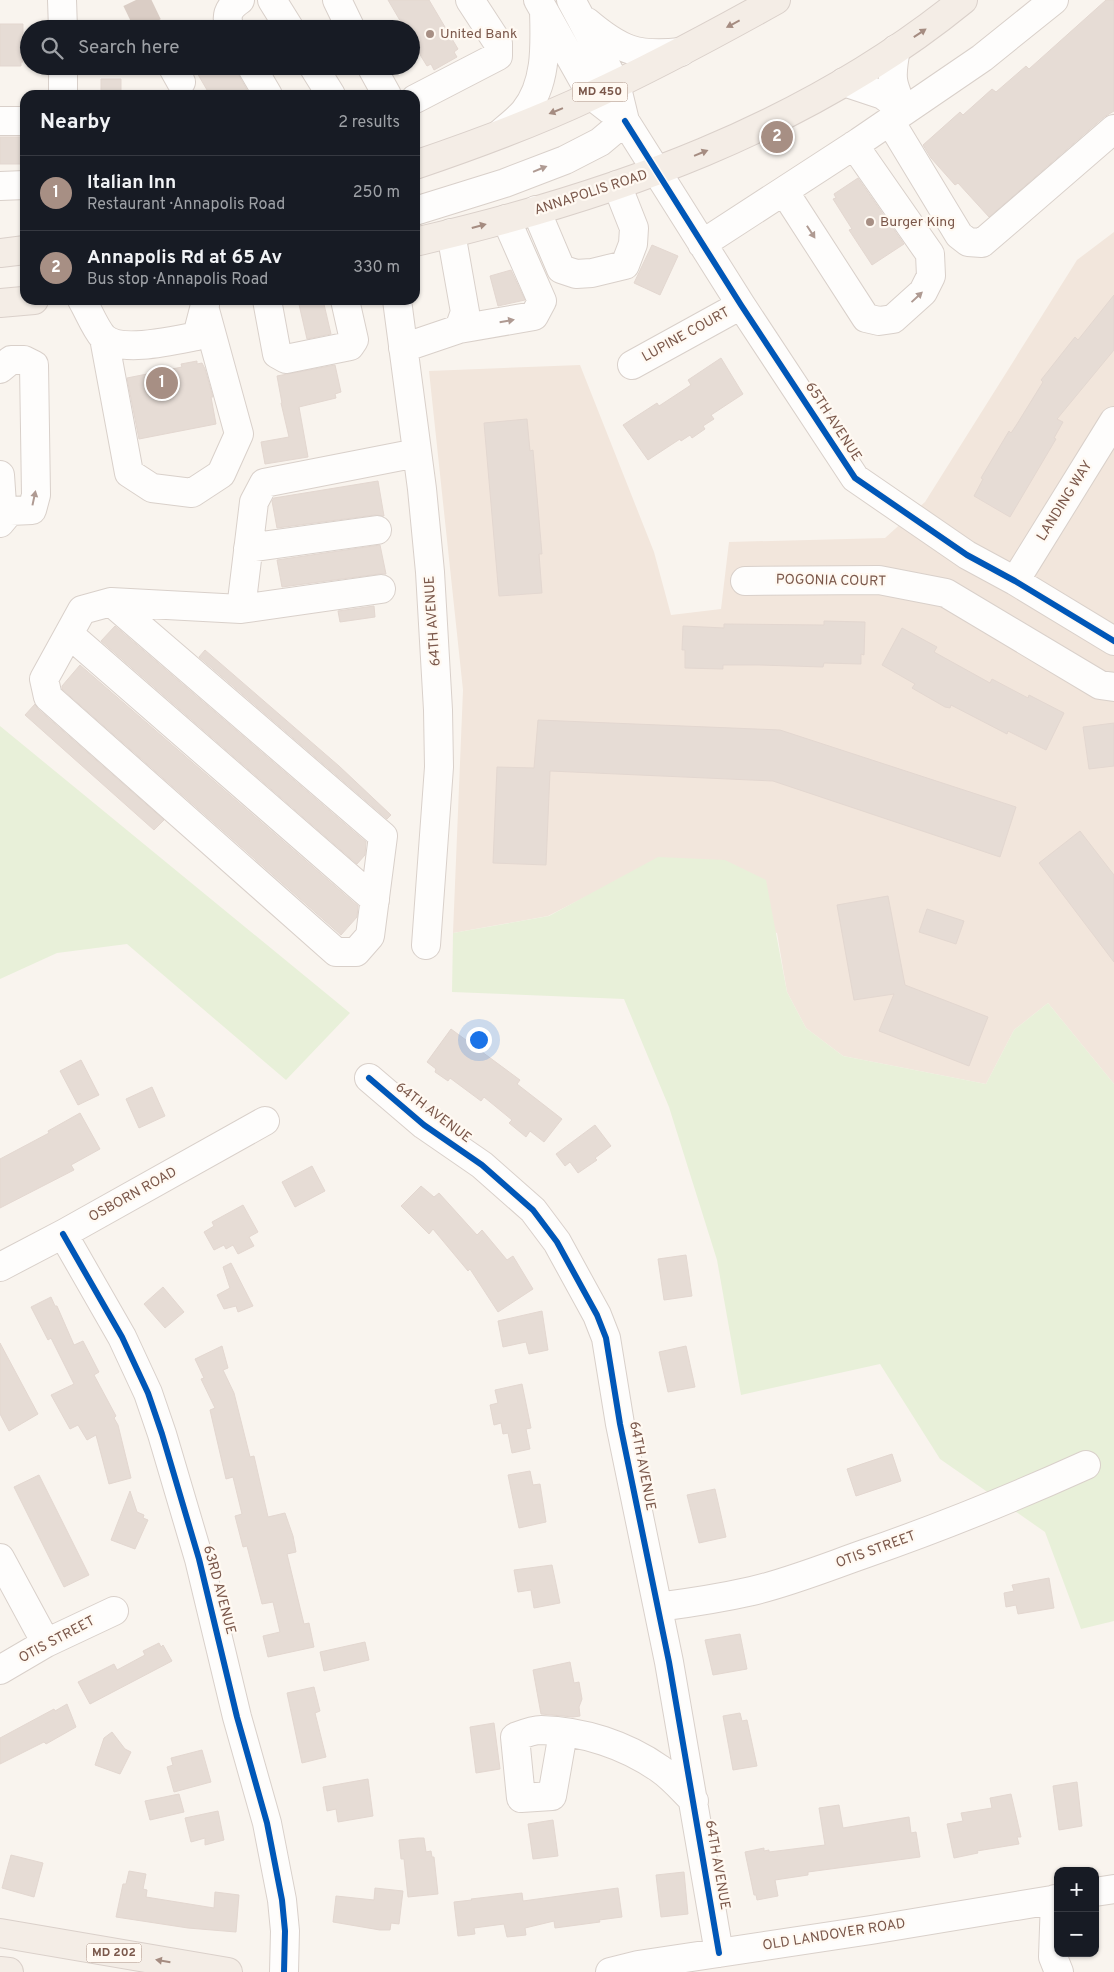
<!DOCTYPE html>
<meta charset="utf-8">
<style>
:root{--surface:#171b24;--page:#20242c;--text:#f1f3f6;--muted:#9ea1a6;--line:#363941;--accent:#a78f84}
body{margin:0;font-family:Overpass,sans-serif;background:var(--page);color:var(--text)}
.controls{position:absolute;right:15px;bottom:15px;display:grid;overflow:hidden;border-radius:10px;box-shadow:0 1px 4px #0004}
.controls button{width:45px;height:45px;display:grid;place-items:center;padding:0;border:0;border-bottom:1px solid var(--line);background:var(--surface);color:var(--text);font:25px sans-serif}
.you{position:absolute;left:478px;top:1039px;width:18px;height:18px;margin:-12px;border:4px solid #fff;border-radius:50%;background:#1a73e8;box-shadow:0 0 0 8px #1a73e833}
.badge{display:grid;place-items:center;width:32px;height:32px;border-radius:50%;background:var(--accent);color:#fff;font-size:16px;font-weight:700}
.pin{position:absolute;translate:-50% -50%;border:2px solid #fff;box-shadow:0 1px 5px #0006}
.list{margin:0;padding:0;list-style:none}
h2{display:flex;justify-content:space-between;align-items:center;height:65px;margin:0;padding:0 20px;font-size:21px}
h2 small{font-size:16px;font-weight:400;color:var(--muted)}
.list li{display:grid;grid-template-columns:32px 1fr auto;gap:15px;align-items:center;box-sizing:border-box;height:75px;padding:0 20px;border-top:1px solid var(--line)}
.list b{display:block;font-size:19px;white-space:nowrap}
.list p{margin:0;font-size:16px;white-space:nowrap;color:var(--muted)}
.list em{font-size:16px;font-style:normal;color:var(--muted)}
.icon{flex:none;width:28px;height:28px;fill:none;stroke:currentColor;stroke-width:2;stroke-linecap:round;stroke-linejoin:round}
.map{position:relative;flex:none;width:1114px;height:1972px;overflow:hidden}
.search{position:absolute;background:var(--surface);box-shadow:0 1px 4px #0004;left:20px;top:20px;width:400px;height:55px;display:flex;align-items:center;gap:12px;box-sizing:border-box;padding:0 18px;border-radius:28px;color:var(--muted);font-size:19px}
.panel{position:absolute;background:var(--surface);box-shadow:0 1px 4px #0004;left:20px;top:90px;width:400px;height:215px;border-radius:15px}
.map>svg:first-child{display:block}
.residential{fill:#f2e6dc}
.green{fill:#e8f0d9}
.building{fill:#e6dcd5;stroke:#e3d7d0}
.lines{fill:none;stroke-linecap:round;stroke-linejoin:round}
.minor-tunnel{stroke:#dacdc5;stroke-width:28;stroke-dasharray:28 14;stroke-linecap:butt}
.minor-casing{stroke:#d9d0ca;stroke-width:30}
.major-casing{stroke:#dad0ca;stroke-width:30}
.minor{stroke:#fefdfc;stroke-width:28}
.major{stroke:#f4ede6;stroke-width:28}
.cycleway-casing{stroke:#fff9f2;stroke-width:9}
.cycleway{stroke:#0057b8;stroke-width:6}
.oneway{fill:#a58c81}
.oneway2{fill:#af9a92}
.poi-dot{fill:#a78f84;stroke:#fff9f2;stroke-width:2}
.labels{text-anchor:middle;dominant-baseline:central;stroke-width:4.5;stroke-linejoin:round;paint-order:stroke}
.shield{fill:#fff9f2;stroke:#a3887d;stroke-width:1}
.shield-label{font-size:12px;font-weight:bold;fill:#7b584b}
.poi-label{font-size:14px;fill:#7b584b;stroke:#fff9f2;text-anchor:start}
.street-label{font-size:14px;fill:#7b584b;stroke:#fff9f2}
</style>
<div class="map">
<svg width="1114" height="1972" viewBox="0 0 1114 1972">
<rect width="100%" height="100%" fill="#f9f4ee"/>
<!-- residential -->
<path class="residential" d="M1114,232v852l-66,-81 -34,27 -28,54 -143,-28 -37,-28 -19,-36 -10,-59 -182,-41 -47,24 -95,17 10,-243 -34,-319 151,-6 74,187 17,63 50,-6 8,-67 156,-4 40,-36 152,-242z"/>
<!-- green -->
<path class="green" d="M0,726l350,287 -64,67 -159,-136 -70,9 -57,26z
M658,857l67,3 41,20 21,112 19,36 37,28 143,28 28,-54 34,-27 66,81v537l-33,8 -36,-97 -105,-73 -60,-95 -139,31 -24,-135 -48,-153 -45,-108 -172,-7 1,-59 96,-17z"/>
<!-- building -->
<path class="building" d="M388,0h41l29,49 -4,3 3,5 -23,13 -3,-6 -4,2 -16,-26v-11h-6z
M1106,0h8v111l-10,6 -115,100 -31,-34 -3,2 -24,-27 -8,-13 37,-33 3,3 29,-26 4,3 30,-26 3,3z
M0,24h23v38h-2v4h-21z
M193,66h42l3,8 12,21h-40z
M101,79h20v16h-20z
M0,137h25v27h-25z
M858,178l46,66 -32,21 -23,-35 3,-1 -19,-30 3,-1 -2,-4z
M652,245l26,11 -18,39 -26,-12z
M511,270l14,30 -27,6 -8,-30z
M1114,295v55l-57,69 6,3 -9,16 2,1 -46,78 -36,-21 9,-17 -2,-1 28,-47 2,2 6,-9 26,-42 -2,-2 34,-43 3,3z
M298,300h25l8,34 -24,5z
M721,358l22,36 -32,21 3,4 -11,7 2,3 -13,9 -2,-3 -9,6 -1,-2 -32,21 -25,-35 34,-22 2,3 32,-21 -3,-5z
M197,361v3l5,-1 3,6 8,28h-2l5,27 -77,15 -12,-61 55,-11 -1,-3z
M335,365l6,27 -6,2 1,4 -37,9 9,50 -43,7 -4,-22 28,-5 -8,-34h1l-5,-27z
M527,419l3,32 3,-1 9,104h-3l3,39 -43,3 -15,-173z
M378,481l6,35 -9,-1 -98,13 -5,-27 2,-3z
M380,545l6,29h-7l-97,13 -5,-27z
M374,606l1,11 -35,5 -2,-11z
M824,621l41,1 -1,33 -3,-1v10l-37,-1 -1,4 -63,-2h-37v4l-38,-1v-18h-3l1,-24 41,2v-4l100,1z
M115,626l251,216 -1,13 -8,9 -256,-223z
M902,628l35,19 -3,5 56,31 2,-4 36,19 1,-3 35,18 -18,37 -38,-19 -1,3 -56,-29 -1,3 -5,-1 -33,-19 3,-4 -33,-19z
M205,650l134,116 52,49 -4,4 -188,-162z
M80,665l278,241 -1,11 -16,18 -279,-246v-3z
M35,704l3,5 126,111 -10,10 -129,-115z
M538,720l242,10 236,77 -16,50 -227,-76 -223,-10 -4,94 -53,-2 4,-96 37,1z
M1114,723v43l-25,3 -6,-42z
M1080,831l34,44v87l-75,-99z
M888,896l17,89 83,32 -19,49 -90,-35 15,-37 -40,6 -17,-95z
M927,909l37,12 -8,23 -37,-12z
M451,1029l69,51 -3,4 45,35 -18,23 -14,-11 -4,6 -17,-14 3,-3 -28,-23 -3,4 -31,-23 -2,3 -13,-9 1,-3 -9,-7z
M81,1060l18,35 -21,10 -18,-34z
M152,1087l13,29 -26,12 -13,-29z
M80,1113l20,36 -29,16 3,5 -74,38v-49l49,-26 -1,-2z
M595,1125l16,21 -16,12 2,2 -19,13 -8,-11 -5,4 -9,-12z
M312,1166l13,25 -30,16 -13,-25z
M421,1186l13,11 5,-4 38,42 5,-5 25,30 6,-4 20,33 -35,23 -28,-43 -2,2 -35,-42 -4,5 -28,-28z
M243,1205l15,27 -9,5 5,9 -16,8 -5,-9 -7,4 -2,-4 -10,5 -10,-18 10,-6 -2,-4z
M686,1255l6,41 -28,4 -6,-41z
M231,1263l22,43 -15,6 -2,-6 -12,3 -7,-14 13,-7 -7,-21z
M163,1287l21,25 -19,16 -21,-24z
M51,1297l4,9h2l17,39 9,-4 16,31 -5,3 22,41 -2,2 4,7 13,53 -22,6 -13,-49 -9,5 -9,-15 -8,4 -19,-34 23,-11 -23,-46 -3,2 -17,-33z
M542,1311l6,39 -19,4 -3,-12 -23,5 -5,-26z
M0,1343l38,71 -29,17 -9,-17z
M222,1346l6,22 -5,2 11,23 16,64 4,-1 14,61 17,-4 8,23 3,16 -9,2 17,70 5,-1 5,24 -46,10 -5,-21 17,-4 -7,-30 -11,2 -15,-58 -4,1 -8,-31 7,-2 -9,-37 -7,2 -16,-69 5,-2 -14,-29 3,-1 -9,-19z
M686,1346l9,41 -27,5 -9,-40z
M522,1384l9,44 -5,1 4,20 -18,4 -4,-20 -5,1 -2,-11 -7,2 -4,-20 8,-2 -3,-13z
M892,1454l9,27 -45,15 -9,-27z
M530,1471l3,14 7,-1 6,38 -27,6 -11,-53z
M39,1475l50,100 -25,12 -50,-100z
M715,1489l11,48 -27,6 -12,-48z
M130,1491l7,21 7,3 -1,3 5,2 -13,29 -24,-9z
M552,1565l8,38 -26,5 -3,-18 -13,2 -4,-22z
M1049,1578l5,30 -36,6 -2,-9 -10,2 -2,-14 10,-2 -2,-6z
M740,1634l7,35 -34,6 -8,-35z
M365,1642l4,18 -45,11 -4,-19z
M159,1643l2,4 2,-2 9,16 -82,43 -12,-22 36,-18 3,6 28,-15 -2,-4z
M570,1662l4,21 5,-1 3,17 -3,8 1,9 -7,1 -32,-3 -8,-44z
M314,1687l6,24 -5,2 11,44 -24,6 -15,-70z
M67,1704l9,23 -30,17 -2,-2 -44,22v-26l54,-29 1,2z
M740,1713l2,8 5,-1 10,46 -24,4 -10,-54z
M494,1723l6,46 -24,4 -6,-46z
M112,1732l13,17 6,3 -11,22 -25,-9 9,-27z
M202,1750l9,32 -37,10 -7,-25 6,-2 -2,-7z
M368,1779l5,37 -35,6 -2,-13 -9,2 -4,-24z
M1077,1782l5,44 -23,4 -6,-44z
M179,1794l5,18 -34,8 -5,-19z
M1011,1794l10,43h-4l2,7 -42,7 1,2 -24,5 -7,-34 16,-3 -2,-8 31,-5 -2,-10z
M839,1805l4,23 66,-11 2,16 5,-1 4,25 -112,15v3l-33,5 3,16 -21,4 -1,-5h-2l-9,-43 19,-4v3l5,-1v2l56,-7 -6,-37z
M218,1811l6,29 -19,5v-7l-14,4 -6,-24z
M553,1820l5,36 -25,3 -5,-35z
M418,1838h6l2,14 5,-1 1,6h2l4,37 -30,3 -4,-38h-3l-2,-19z
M11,1855l32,8 -9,34 -32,-9z
M129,1871l17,3 -3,15 4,1 -1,7 68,11 1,-16 24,3 -3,37 -48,-4 -72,-11 7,-33h3z
M684,1872l4,42 -27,3 -5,-42z
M375,1888l28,3 -4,33 -8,-1 -1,7h-10l-47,-8 3,-26 38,4z
M618,1888l4,29 -23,3 1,2 -45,6 -1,-7 -29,7 1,7 -19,2 -3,-13 -30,4 1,6 -17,2 -4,-34 18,-2 -1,-1 51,-6 1,8z"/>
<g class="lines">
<!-- minor-tunnel -->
<path class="minor-tunnel" d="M136,0l14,29"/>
<!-- minor casing -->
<g class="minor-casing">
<path id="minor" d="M62,0l1,29
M272,0l18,29
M337,0l14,29
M538,0l54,96 18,14
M571,0l45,84 9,37 116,184 114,173 112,77 48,26 99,60
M587,22c33,28 50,35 94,30
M230,29c-5,-13 -2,-21 10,-29
M63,66v29
M172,66l9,16
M251,66l17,29
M313,66l18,29
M371,66l16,29
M844,82l39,13 21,16c-12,-28 -14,-31 -8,-62
M415,99l83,-43v-13l-28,-43
M0,121h25
M890,121l69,114 9,7 14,1 132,-114
M501,133c8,-7 17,-14 23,-21 23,-28 21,-67 20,-101
M0,186l25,-1
M784,191l82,127 13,3 14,-2 30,-27 8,-16 -1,-22 -76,-109
M536,210l25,59 15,5 16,-1 33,-8 8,-21 1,-16 -17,-43
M415,211l90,-28 60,-23 35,-18 25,-21
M702,244l157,-102 123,-84 72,-58
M82,300c6,10 13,28 21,37 17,17 73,3 94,-1l8,-31
M267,300l10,54 9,5 64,-13 4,-6 -9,-40
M397,300l25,189 8,83 8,138 1,57 -13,178
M459,329l75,-13 8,-15 -36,-82
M104,338l25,135 23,15 40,5 29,-19 18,-40 -34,-124
M403,348l56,-19 6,-17 -14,-79
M632,365l109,-60
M0,369l11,-9h13l10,5 2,130 -4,15 -22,1 -10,12
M0,475l3,44
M248,548l129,-18
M745,581l134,-1 67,13 154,92 14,2
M1015,581l99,-160
M111,602l272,234 -13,100 -14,16h-20l-288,-255 -4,-18 38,-69 29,-8 130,7 13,-107 10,-19 153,-30
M241,609l140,-20
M69,634l306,266
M369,1078l55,47 58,40 51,45 24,32 40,73 9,23 14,86 49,238 50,291
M63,1234l59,103 26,56 14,41 37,125 38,158 30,106 15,77 3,31 -1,41
M0,1267l63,-33 202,-113
M0,1558l46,85
M658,1607c31,-4 63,-9 94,-16 38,-9 75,-24 112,-37 75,-26 149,-56 222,-89
M0,1670l46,-27 68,-32
M563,1733l-11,63 -31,2 -6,-61c8,-3 18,-7 26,-7 42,1 85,15 119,39 12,8 23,21 34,32
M1095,1892l19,-3
M1055,1899l-2,58 6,15
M610,1972l28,-7 233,-35 187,-31"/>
</g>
<!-- major casing -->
<g class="major-casing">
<path id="major" d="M415,165c59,-20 119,-42 176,-69 63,-29 124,-62 185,-96
M415,242c196,-45 391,-114 548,-242
M0,253l25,-3
M0,303l34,-3
M0,1933l228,39
M0,1971l9,1"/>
</g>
<!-- minor -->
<use href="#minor" class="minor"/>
<!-- major -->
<use href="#major" class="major"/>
<!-- cycleway casing -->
<g class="cycleway-casing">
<path id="cycleway" d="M625,121l116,184 114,173 112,77 48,26 99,60
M369,1078l55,47 58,40 51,45 24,32 40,73 9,23 14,86 49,238 50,291
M63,1234l59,103 26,56 14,41 37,125 38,158 30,106 15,77 3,31 -1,41"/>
</g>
<!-- cycleway -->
<use href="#cycleway" class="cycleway"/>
</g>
<!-- one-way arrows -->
<defs><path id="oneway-solid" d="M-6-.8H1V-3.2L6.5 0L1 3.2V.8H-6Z" transform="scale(1.25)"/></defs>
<g class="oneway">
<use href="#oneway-solid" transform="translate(733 24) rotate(152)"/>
<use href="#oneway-solid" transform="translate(920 33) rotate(-34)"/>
<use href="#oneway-solid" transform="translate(556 111) rotate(158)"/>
<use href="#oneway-solid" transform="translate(701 153) rotate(-22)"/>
<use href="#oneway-solid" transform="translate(479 226) rotate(-15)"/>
<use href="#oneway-solid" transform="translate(163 1961) rotate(-170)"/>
</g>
<g class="oneway2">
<use href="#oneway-solid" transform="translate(540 169) rotate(-22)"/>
<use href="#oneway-solid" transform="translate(811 232) rotate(57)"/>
<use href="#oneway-solid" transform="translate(917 297) rotate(-43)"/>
<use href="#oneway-solid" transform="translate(507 321) rotate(-10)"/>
<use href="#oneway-solid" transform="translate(34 498) rotate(-78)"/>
</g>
<!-- markers -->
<g class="poi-dot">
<circle cx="430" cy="34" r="5"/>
<circle cx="870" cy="222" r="5"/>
</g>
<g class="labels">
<!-- shield labels -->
<g class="shield">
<rect x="572.5" y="82.5" width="55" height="19" rx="4"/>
<rect x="86.5" y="1943.5" width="55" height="19" rx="4"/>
</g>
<g class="shield-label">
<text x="600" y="92">MD 450</text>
<text x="114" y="1953">MD 202</text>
</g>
<!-- poi labels -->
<g class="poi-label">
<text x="440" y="34">United Bank</text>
<text x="880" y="222">Burger King</text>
</g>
<!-- street labels -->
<g class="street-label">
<text transform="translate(591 193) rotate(-18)">ANNAPOLIS ROAD</text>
<text transform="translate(686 335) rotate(-29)">LUPINE COURT</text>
<text transform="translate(833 422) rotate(57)">65TH AVENUE</text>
<text transform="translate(1065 501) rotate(-58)">LANDING WAY</text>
<text transform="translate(831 581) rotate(1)">POGONIA COURT</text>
<text transform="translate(433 621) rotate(-94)">64TH AVENUE</text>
<text transform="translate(433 1113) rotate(37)">64TH AVENUE</text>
<text transform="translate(133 1195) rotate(-29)">OSBORN ROAD</text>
<text transform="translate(642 1466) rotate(79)">64TH AVENUE</text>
<text transform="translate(876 1550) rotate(-20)">OTIS STREET</text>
<text transform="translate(219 1590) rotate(75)">63RD AVENUE</text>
<text transform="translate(57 1640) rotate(-28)">OTIS STREET</text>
<text transform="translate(717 1865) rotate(80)">64TH AVENUE</text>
<text transform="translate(834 1935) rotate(-9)">OLD LANDOVER ROAD</text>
</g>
</g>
</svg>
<div class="controls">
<button>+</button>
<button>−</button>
</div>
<div class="you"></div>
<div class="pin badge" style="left:162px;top:383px">1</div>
<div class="pin badge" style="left:777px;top:137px">2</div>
<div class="search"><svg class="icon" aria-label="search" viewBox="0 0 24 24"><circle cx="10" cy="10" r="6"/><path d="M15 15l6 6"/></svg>Search here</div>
<section class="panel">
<h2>Nearby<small>2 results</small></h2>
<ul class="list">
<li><span class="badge">1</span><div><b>Italian Inn</b><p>Restaurant · Annapolis Road</p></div><em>250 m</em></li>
<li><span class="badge">2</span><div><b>Annapolis Rd at 65 Av</b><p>Bus stop · Annapolis Road</p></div><em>330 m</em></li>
</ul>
</section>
</div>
